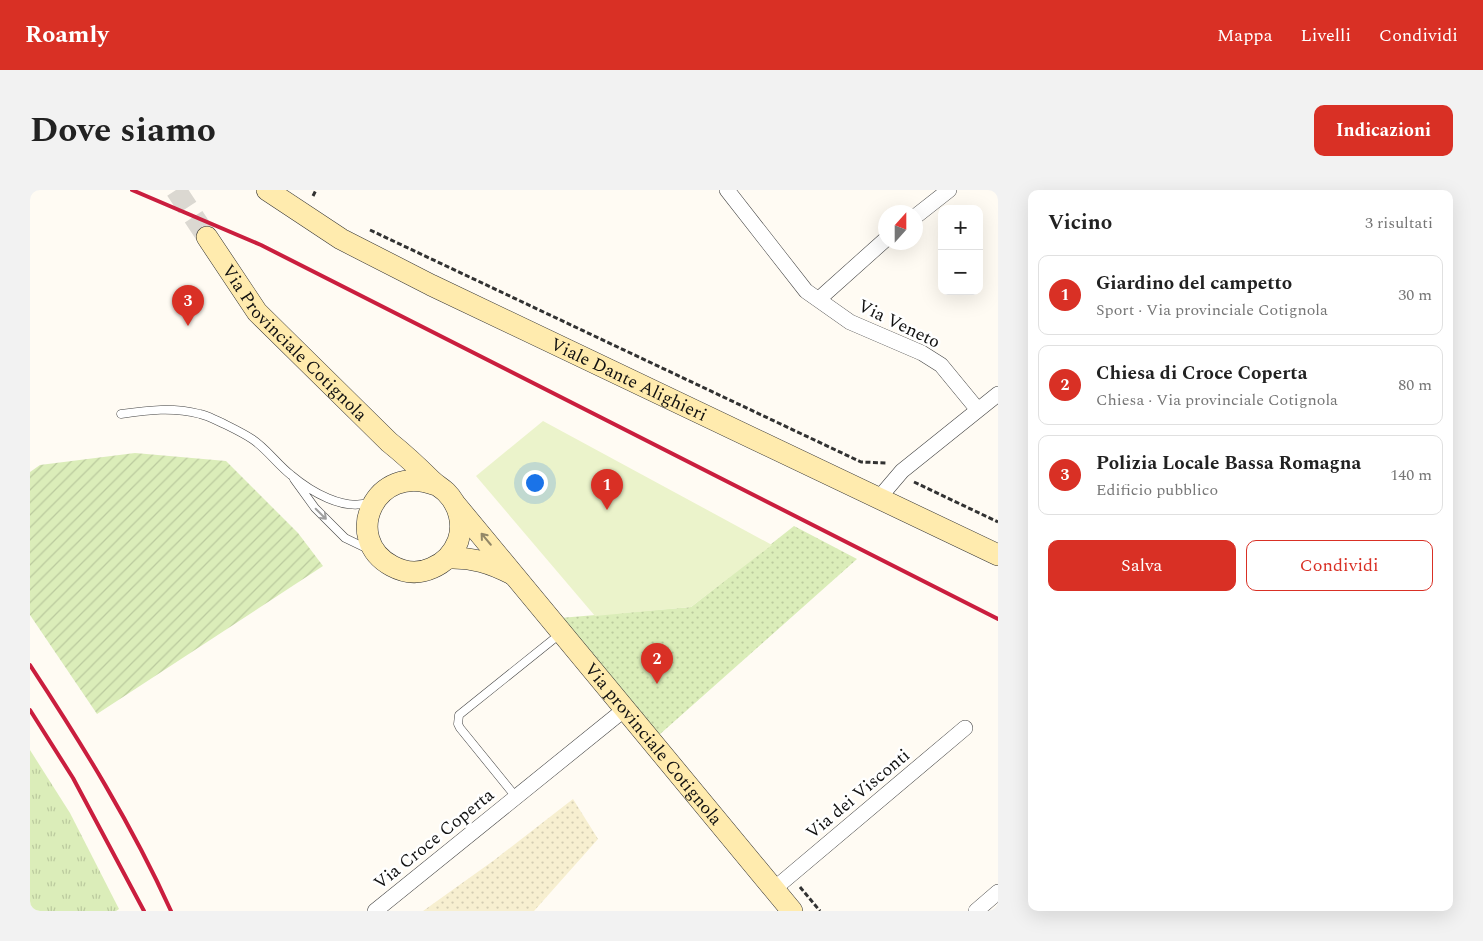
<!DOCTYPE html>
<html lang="it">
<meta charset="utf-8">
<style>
:root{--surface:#fff;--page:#f2f2f2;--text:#222;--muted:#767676;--line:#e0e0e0;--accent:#d93025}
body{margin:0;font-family:Spectral,serif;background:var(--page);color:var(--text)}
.controls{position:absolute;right:15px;top:15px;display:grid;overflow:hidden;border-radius:10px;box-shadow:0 5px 20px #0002}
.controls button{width:45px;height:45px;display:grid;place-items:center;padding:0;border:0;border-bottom:1px solid var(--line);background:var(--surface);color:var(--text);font:25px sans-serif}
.compass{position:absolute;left:848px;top:15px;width:45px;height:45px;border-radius:50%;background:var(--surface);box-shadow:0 5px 20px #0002;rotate:21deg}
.you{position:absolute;left:504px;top:292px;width:18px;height:18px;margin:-12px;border:4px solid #fff;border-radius:50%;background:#1a73e8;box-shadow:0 0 0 8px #1a73e833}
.badge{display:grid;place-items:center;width:32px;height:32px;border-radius:50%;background:var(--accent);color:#fff;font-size:16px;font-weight:700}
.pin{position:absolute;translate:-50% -41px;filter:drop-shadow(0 1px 2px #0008)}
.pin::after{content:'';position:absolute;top:26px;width:18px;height:15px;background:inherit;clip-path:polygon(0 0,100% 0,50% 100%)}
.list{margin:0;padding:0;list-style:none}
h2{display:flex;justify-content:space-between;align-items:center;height:65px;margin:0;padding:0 20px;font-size:21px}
h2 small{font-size:16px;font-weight:400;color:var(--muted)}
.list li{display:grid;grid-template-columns:32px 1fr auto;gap:15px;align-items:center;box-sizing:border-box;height:80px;margin:0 10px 10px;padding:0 10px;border:1px solid var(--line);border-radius:10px}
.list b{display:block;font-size:19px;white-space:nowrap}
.list p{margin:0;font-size:16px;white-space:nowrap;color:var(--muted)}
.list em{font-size:16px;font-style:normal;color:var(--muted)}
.actions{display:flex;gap:10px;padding:15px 20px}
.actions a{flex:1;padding:11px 0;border:1px solid var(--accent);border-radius:10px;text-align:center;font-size:18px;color:var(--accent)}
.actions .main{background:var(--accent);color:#fff}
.map{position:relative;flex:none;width:968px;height:721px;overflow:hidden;border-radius:10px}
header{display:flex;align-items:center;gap:30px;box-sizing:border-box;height:70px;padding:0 25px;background:var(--accent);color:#fff}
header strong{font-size:24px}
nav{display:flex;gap:28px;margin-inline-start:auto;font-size:18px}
.intro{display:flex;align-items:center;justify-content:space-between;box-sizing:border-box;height:120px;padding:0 30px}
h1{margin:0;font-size:35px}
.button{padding:12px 22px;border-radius:10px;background:var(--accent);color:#fff;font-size:18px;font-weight:700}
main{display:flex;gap:30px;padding:0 30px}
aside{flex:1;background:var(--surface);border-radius:10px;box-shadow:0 5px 20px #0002}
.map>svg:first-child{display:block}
.farmland{fill:url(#farmland-dots)}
.grass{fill:url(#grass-tufts)}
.park{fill:url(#park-dots)}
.garden{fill:url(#garden-furrows)}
.pitch{fill:#ebf3cb}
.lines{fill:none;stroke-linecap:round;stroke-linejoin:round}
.secondary-tunnel{stroke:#dbd8d1;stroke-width:21;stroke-dasharray:21 11;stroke-linecap:butt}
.lane-casing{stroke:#434343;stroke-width:9}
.street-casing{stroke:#434343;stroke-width:16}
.secondary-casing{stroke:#323232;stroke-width:22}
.path{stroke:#323232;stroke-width:3;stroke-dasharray:5 2.5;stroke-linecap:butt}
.lane{stroke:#fff;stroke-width:8}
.street{stroke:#fff;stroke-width:15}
.secondary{stroke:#ffebae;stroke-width:21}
.rail{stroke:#ca1e3e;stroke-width:4}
.oneway{stroke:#9f9f9f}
.oneway2{stroke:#938867}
.labels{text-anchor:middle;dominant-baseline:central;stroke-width:5;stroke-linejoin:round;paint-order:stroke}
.street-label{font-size:18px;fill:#101010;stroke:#fff}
</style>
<header>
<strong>Roamly</strong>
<nav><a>Mappa</a><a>Livelli</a><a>Condividi</a></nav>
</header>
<div class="intro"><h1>Dove siamo</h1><a class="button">Indicazioni</a></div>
<main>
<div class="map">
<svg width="968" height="721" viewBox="0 0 968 721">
<defs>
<pattern id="farmland-dots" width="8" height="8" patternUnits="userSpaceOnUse" patternTransform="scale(1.25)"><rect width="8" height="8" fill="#f7efd0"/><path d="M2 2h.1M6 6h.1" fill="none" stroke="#d3ccb2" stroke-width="1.8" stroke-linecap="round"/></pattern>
<pattern id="grass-tufts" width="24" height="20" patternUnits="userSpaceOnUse" patternTransform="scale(1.25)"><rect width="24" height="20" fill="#dbedb9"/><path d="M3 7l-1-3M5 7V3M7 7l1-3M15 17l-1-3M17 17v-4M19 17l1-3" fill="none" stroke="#bbca9e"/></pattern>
<pattern id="park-dots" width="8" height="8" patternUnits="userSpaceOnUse" patternTransform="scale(1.25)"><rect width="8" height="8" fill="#dbedb9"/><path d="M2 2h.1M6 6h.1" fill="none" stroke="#bbca9e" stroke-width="1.8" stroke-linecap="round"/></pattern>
<pattern id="garden-furrows" width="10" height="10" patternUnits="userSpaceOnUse" patternTransform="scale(1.25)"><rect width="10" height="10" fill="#dbedb9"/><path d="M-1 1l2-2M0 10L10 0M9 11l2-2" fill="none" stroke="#bbca9e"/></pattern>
</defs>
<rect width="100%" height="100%" fill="#fffbf3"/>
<!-- farmland -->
<path class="farmland" d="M543,609l25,40 -64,72h-111l70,-50z"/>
<!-- grass -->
<path class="grass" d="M0,560l40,63 49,96 -3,2h-86z"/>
<!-- park -->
<path class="park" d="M764,336l63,33 -198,176 -99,-117 131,-11z"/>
<!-- garden -->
<path class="garden" d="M105,263l91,8 72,72 25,33 -226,148 -67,-99v-143l10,-7z"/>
<!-- pitch -->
<path class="pitch" d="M513,231l229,124 -81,62 -96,9 -119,-140z"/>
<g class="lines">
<!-- secondary-tunnel -->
<path class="secondary-tunnel" d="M146,0l31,47"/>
<!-- lane casing -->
<g class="lane-casing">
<path id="lane" d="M91,224c28,-4 51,-7 79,0 10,2 43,19 52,25 14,9 25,25 39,36 19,16 53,37 79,27
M264,289l21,29 30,30 25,12
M486,607l-56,-69 -2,-4 1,-9 101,-81"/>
</g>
<!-- street casing -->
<g class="street-casing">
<path id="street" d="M697,0l79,101 44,31 72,31 19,12 37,45
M886,26l33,-26
M789,109l67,-60
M849,308l23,-27 96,-77
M744,699l191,-161
M345,721l250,-202
M946,721l22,-19"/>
</g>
<!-- secondary casing -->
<g class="secondary-casing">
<g id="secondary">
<path id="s1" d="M237,0l74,49 90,46 567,270"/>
<path id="s2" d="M177,47l50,75 132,130c15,12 29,25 42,38 5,5 11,8 15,12 13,13 18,32 12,49 -5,13 -14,22 -26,27 -13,6 -27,5 -40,-2 -51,-27 -17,-105 44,-81"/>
<path id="s3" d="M426,315l336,406"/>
<path d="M418,368c24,-1 43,5 64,16"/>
</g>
</g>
<!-- path -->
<path class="path" d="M283,6l3,-6
M340,40l491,232 26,1
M884,292l84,40
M770,697l20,24"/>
<!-- lane -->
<use href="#lane" class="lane"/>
<!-- street -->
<use href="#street" class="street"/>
<!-- secondary -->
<use href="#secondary" class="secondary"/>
<!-- rail -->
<path class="rail" d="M102,0l129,55 737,374
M0,475c52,79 102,160 141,246
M0,520l43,68 71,133"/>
</g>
<!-- one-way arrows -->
<defs><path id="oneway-shaft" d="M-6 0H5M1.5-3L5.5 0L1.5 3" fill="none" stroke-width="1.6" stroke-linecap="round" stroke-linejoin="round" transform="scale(1.25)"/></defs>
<use class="oneway" href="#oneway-shaft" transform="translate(291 324) rotate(45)"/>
<use class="oneway2" href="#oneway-shaft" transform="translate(456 349) rotate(-130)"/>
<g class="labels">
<!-- street labels -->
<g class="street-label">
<text transform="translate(869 134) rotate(26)">Via Veneto</text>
<text stroke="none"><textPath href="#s2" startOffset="138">Via Provinciale Cotignola</textPath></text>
<text stroke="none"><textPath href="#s1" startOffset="409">Viale Dante Alighieri</textPath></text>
<text stroke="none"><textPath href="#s3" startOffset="310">Via provinciale Cotignola</textPath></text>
<text transform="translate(828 604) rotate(-40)">Via dei Visconti</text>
<text transform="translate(404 649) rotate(-39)">Via Croce Coperta</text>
</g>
</g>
</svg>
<div class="controls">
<button>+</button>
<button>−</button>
</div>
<svg class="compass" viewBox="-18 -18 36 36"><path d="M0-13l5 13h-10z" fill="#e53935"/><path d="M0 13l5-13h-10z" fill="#767676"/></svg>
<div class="you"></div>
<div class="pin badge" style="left:577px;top:320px">1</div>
<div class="pin badge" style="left:627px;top:494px">2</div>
<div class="pin badge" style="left:158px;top:136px">3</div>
</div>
<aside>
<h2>Vicino<small>3 risultati</small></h2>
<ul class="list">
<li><span class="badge">1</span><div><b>Giardino del campetto</b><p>Sport · Via provinciale Cotignola</p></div><em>30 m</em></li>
<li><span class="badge">2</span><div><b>Chiesa di Croce Coperta</b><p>Chiesa · Via provinciale Cotignola</p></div><em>80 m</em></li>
<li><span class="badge">3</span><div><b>Polizia Locale Bassa Romagna</b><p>Edificio pubblico</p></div><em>140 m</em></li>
</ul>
<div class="actions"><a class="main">Salva</a><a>Condividi</a></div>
</aside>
</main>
